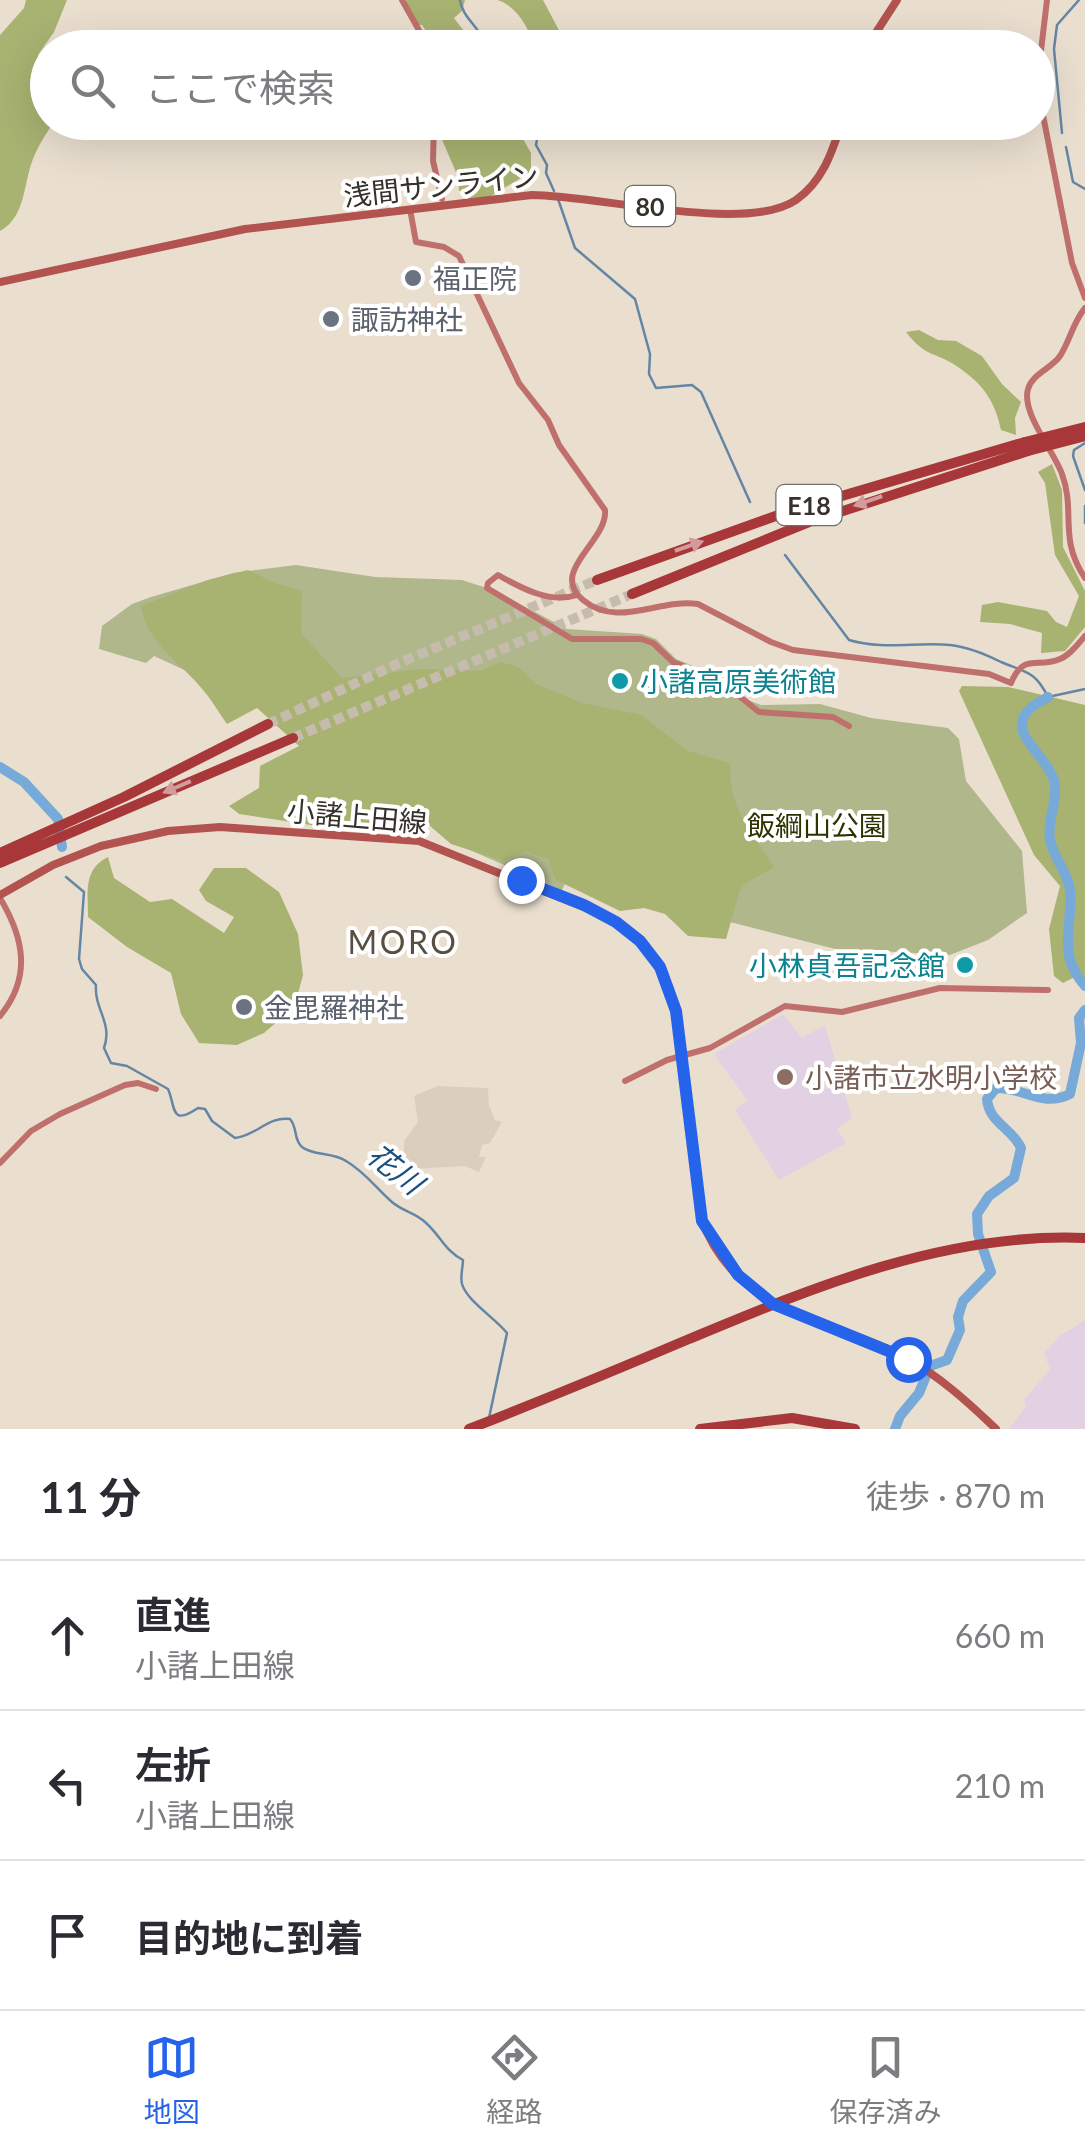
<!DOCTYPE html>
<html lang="ja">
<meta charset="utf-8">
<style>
:root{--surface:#fff;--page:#f7f7f7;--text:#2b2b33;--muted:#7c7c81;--line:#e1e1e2;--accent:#2563eb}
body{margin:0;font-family:Lato,"Noto Sans JP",sans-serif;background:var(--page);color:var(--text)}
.stop{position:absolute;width:30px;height:30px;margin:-22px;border:8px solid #2563eb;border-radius:50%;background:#fff}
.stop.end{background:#2563eb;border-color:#fff;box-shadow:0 2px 10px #0008}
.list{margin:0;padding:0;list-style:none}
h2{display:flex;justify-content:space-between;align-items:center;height:130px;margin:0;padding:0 40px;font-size:42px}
h2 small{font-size:32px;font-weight:400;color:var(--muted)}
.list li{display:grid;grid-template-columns:65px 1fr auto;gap:30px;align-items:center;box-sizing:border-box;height:150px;padding:0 40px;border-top:2px solid var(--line)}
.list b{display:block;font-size:38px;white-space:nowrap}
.list p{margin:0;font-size:32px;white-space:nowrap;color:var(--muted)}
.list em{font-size:32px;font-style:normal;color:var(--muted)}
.icon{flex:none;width:55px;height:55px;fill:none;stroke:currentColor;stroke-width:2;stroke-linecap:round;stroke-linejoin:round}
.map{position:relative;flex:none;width:1085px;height:1429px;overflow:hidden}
.search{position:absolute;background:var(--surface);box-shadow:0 10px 40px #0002;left:30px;right:30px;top:30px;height:110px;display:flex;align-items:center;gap:25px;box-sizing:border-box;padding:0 35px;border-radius:55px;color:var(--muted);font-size:38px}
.sheet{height:580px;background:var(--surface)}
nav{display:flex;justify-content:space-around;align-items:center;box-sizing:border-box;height:140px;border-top:2px solid var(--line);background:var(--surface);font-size:28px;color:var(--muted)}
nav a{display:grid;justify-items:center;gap:5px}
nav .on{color:var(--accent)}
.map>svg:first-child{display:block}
.commercial{fill:#dccebc}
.education{fill:#e2d1e2}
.green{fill:#afb78b}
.forest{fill:#a8b271}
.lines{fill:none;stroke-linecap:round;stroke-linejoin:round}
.stream{stroke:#6486a5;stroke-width:2.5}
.river{stroke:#78aad9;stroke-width:10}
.highway-tunnel{stroke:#c6bcae;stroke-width:10;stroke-dasharray:10 5;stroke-linecap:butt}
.secondary{stroke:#bf706c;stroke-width:6}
.primary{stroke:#b35350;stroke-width:8}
.highway{stroke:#a73738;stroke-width:10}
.highway-bridge{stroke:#a73738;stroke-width:10}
.oneway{fill:#d39b9c}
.route{stroke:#2563eb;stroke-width:12}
.worship-dot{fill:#6b7280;stroke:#fff;stroke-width:4}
.culture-dot{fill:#0f9aa8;stroke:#fff;stroke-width:4}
.education-dot{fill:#8d6e63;stroke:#fff;stroke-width:4}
.labels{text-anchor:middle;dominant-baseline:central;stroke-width:8;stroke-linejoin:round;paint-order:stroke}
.shield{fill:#fff;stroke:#726f6b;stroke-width:2.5}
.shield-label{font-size:25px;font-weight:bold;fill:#36312b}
.street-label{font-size:28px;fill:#36312b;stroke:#fff}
.worship-label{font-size:28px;fill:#5b616d;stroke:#fff;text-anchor:start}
.culture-label{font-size:28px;fill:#0d838f;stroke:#fff;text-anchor:start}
.park-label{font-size:28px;fill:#2d3200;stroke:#fff}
.education-label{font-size:28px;fill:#785e54;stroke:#fff;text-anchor:start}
.water-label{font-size:30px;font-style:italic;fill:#19507d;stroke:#fff}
.quarter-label{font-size:32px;letter-spacing:2.5px;fill:#594f41;stroke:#fff}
</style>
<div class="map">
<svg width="1085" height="1429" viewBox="0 0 1085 1429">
<rect width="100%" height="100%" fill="#eadfcf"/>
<!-- commercial -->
<path class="commercial" d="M437,1086l51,2 1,17 6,15 7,2 -12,21 -8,2 -3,12h7l-7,15 -14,-6 -53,3 -8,-9v-19l14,-19 -4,-26z"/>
<!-- education -->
<path class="education" d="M783,1014l19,24 23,-13 27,93 -15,11 9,14 -67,37 -44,-70 12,-10 -33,-46z
M1085,1320v109h-76l17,-23 -2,-6 26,-31 -6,-16 17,-18z"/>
<!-- green -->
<path class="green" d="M296,565l79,12 87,3 34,11 71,38 75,5 14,5 20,20 44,18 30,24 11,4 59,-1 51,14 77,10 11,11 7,42 56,70 5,62 -39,27 -38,15 -71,-4 -32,1 -121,-31 -145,-73 -19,42 -106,-46 -118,-103 -184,-85 -8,7 -47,-14 3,-23 30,-22 19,-7 82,-24z"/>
<!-- forest -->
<path class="forest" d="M26,0h41l-13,32 -16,23 9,27 1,40 5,1c-7,11 -15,23 -20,36 -10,25 -7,58 -33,72v-196l24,-27z
M406,0h59l-3,11 -8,7 22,29h-40l-14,-22h-8l-7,-13z
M497,0h46l19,36 1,11h-29c-3,-17 -19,-43 -37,-47z
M435,123h79l17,30v19l-45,27 -15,2 -7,-10h-5l-1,-14z
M919,330l19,10 18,1 26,15 20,28 19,18 -6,16 1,17 -15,-5c-6,-29 -18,-46 -43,-63 -23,-16 -31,-8 -52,-35z
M1052,464l10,26 1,57 22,44v36l-20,24 -24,2 1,-20 -32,-9 -30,-2 2,-17 16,-3 49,9 9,11 11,5 12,-31 -24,-41 -10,-72 -7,-11z
M248,570l29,14 25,7 -1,42 41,45 79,-9 59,2 21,-9 17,5 18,17 46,19 59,12 47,36 42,12c-1,49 20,65 44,104l-33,19 -15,53 -38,-3 -23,-22 -21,-6 -24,3 -64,-31 -8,-21 -22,-8 -22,10 -53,-17 -42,-36 -14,9 -10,15 -42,-2 -104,-16 -10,-8 30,-18 1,-22 39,-20 -42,-38 -30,16c-8,-11 -15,-24 -24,-34 -21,-27 -57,-47 -62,-84l67,-26z
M962,686l46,1 77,18v274l-4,-5 -18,9 -9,-7 -5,-47 11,-43 -26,-31 -75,-164z
M108,857l6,21 36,24 22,-3 52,34 10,-16 -28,-16 -7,-11 15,-22h32l33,24 19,42 5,41 -6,22 -10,16 -23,20 -27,12 -38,-2 -18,-29 -10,-41 -44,-26 -39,-30c0,-24 -5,-48 20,-60z"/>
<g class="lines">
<!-- stream -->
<path class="stream" d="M460,0c3,20 22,27 25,48
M529,122l9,12 -2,11 11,20 -1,8 8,18
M1062,133l-8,-84 3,-24 22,-25
M1066,147l7,35 12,7
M558,199l17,49 60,51 15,55 -1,20 7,14 36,-3 9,7 49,110
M1085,443l-11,7 -1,6 12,34
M1085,506v17
M785,555l64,85c33,10 68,2 101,5 19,2 35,9 51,17 26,11 34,9 47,35l37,-8
M66,877l18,15 -5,67 3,10 14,16c-2,24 17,38 8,63l7,15 16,3 41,23c8,18 2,38 30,19l7,1 7,12 23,17c21,-2 33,-22 55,-19 8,9 3,20 12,28 11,9 31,5 44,14 19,11 30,27 46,41 10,9 24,11 33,20 16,14 19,28 38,38 0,7 -3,16 -1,24 5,17 32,33 45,49l-18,85"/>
<!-- river -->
<path class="river" d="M1048,697c-11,6 -25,13 -26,27 -2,17 30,39 33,61 2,17 -8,36 -5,54 2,17 18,33 20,51 3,38 -14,63 15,96
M0,767l24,15 34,37 4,28
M895,1429l5,-13 19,-23 11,-27 17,-6 13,-30 -2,-13 5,-16 28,-29 -13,-38 -1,-20 12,-18 25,-18 7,-30c-9,-20 -32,-25 -34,-49l9,-11c27,-1 46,20 74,6l11,-51 -2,-25 6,-8"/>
<!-- highway-tunnel -->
<path class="highway-tunnel" d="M268,724l131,-61 198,-83
M293,738l339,-144"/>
<!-- secondary -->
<path class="secondary" d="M402,0l27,48
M1047,0l-7,59 1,46 31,158 13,35
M434,122l-1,39 9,38
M410,209l6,33 28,5 15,9 60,127 29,37 11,25 46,65c3,32 -57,61 -22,90 35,29 76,-2 115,4l73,38 22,8 196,24 22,9c13,-31 26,-14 49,-24 10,-4 18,-15 25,-23
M1085,308c-12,14 -15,33 -25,48 -8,12 -28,18 -32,33 -7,24 26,62 34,85 14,38 -4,64 23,104
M577,595c-27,9 -56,-7 -79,-20l-10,8 -1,5 85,51h69l12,4 20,19 50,21 36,29 74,5 16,9
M0,898c24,40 32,79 0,118
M625,1081l42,-21 43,-12 75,-42 57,6 98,-24 108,2
M0,1163l31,-32 29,-17 65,-29 13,-2 18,6"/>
<!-- primary -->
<path class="primary" d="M866,48l31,-48
M0,282l245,-53 287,-34c64,0 215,39 264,5 27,-19 36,-48 46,-78
M0,895l53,-30 48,-19 67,-15 52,-4 199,14 187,75c39,23 64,57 71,101l24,201c34,96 126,99 204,139 34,19 63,45 91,72"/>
<!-- highway -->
<path class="highway" d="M597,580l187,-67 241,-71
M632,594l177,-72 219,-71
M0,853l124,-56 144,-73
M0,863l293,-125
M469,1429c74,-29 147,-59 220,-90 125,-52 257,-107 396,-101
M700,1429l92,-11 63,11"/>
<!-- highway-bridge -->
<path class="highway-bridge" d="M1025,442l60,-15
M1028,451l57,-15"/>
</g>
<!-- one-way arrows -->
<defs><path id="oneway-solid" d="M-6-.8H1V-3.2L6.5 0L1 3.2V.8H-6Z" transform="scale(2.5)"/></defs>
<g class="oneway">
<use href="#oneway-solid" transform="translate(868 501) rotate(161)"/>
<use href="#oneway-solid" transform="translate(689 546) rotate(-19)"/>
<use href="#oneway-solid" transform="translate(177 787) rotate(157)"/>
</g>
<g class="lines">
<!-- route -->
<path class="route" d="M521,880l63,25 32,17 24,19 20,26 16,44 26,210 36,54 35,29 135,55"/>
</g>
<!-- markers -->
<g class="worship-dot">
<circle cx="413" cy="278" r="10"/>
<circle cx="331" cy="319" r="10"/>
<circle cx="244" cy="1007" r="10"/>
</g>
<g class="culture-dot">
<circle cx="620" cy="681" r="10"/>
<circle cx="965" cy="965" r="10"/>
</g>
<circle class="education-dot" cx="785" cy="1077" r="10"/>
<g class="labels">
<!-- shield labels -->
<g class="shield">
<rect x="625" y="186" width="50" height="40" rx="8"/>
<rect x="776.5" y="485" width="65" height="40" rx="8"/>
</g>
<g class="shield-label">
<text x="650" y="206">80</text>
<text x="809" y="505">E18</text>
</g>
<!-- street labels -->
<g class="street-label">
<text transform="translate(441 185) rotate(-6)">浅間サンライン</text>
<text transform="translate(357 816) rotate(5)">小諸上田線</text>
</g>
<!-- worship labels -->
<g class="worship-label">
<text x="433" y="278">福正院</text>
<text x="351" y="319">諏訪神社</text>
<text x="264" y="1007">金毘羅神社</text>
</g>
<!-- culture labels -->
<g class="culture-label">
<text x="640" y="681">小諸高原美術館</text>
<text x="945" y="965" text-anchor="end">小林貞吾記念館</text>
</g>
<!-- park labels -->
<g class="park-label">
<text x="817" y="825">飯綱山公園</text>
</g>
<!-- education labels -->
<g class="education-label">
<text x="805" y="1077">小諸市立水明小学校</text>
</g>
<!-- water labels -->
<g class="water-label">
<text transform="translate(396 1168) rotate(38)">花川</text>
</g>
<!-- quarter labels -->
<g class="quarter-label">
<text x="403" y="941">MORO</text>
</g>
</g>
</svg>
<div class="stop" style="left:908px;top:1359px"></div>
<div class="stop end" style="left:521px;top:880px"></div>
<div class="search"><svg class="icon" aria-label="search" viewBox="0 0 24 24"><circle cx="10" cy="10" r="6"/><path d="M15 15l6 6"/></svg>ここで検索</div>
</div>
<section class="sheet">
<h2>11 分<small>徒歩 · 870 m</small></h2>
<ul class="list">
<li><svg class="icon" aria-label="ahead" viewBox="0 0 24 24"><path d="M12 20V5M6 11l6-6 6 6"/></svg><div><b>直進</b><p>小諸上田線</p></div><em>660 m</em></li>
<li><svg class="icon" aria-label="left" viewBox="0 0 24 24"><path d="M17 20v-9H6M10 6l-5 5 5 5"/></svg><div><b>左折</b><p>小諸上田線</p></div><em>210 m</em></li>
<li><svg class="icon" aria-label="arrive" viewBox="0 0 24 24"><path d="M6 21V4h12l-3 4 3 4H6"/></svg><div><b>目的地に到着</b></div></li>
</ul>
</section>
<nav>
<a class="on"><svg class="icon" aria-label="map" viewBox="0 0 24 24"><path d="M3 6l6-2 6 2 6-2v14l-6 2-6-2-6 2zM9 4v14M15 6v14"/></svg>地図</a>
<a><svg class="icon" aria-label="directions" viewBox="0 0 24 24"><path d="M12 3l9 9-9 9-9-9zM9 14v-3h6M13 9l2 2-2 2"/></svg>経路</a>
<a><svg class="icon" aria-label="saved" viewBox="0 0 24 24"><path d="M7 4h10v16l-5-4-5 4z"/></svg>保存済み</a>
</nav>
